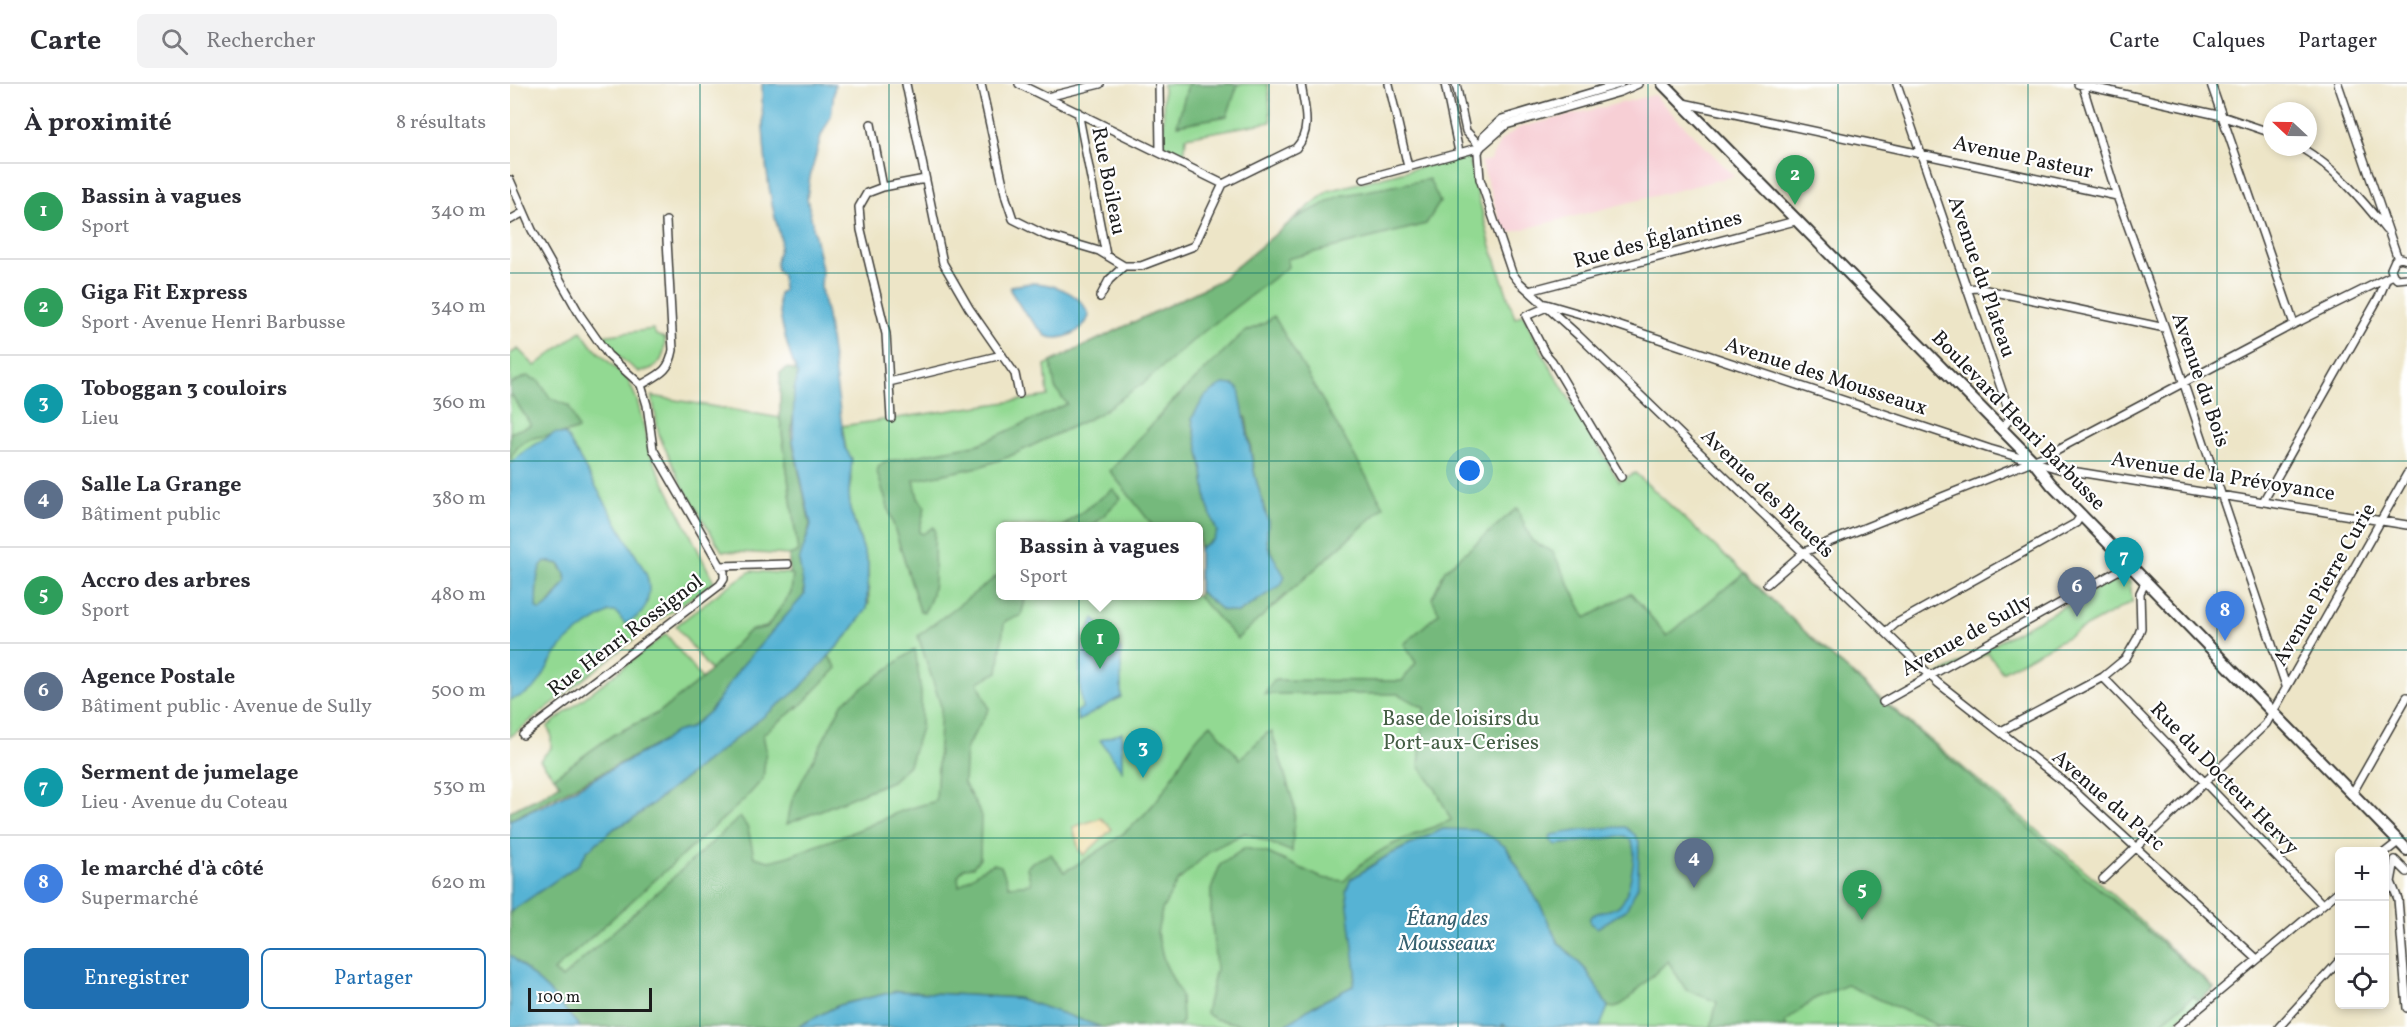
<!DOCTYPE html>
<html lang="fr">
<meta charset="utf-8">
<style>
:root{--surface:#fff;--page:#f2f2f3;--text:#2b2b33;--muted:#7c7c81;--line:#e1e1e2;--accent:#1f6fb2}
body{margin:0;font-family:Vollkorn,serif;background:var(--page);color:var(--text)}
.controls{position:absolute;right:18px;bottom:18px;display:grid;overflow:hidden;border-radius:9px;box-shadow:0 3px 9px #0003}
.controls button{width:54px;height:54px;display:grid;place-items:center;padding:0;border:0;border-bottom:2px solid var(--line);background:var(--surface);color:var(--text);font:30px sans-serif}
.compass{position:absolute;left:1753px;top:18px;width:54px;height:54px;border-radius:50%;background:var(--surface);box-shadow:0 3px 9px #0003;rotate:292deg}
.scale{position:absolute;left:18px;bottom:15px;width:124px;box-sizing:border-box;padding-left:6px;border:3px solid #1c1c1c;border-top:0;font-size:16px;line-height:21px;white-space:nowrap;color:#1c1c1c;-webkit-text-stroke:4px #fff;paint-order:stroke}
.you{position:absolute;left:960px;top:387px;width:21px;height:21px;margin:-15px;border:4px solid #fff;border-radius:50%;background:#1a73e8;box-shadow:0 0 0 9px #1a73e833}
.badge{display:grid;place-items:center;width:39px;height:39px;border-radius:50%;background:var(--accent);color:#fff;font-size:20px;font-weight:700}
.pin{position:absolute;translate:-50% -50px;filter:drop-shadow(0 2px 3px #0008)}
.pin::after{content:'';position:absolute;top:32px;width:21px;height:18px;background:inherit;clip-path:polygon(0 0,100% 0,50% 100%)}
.popup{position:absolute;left:486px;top:438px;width:207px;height:78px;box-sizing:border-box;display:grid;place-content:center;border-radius:9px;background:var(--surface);filter:drop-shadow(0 2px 4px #0005);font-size:20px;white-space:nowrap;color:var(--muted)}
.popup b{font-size:22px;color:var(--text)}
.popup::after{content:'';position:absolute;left:50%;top:100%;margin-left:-12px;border:12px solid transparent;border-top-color:var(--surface)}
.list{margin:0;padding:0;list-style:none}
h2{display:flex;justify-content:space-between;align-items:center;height:78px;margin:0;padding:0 24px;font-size:26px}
h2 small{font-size:20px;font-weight:400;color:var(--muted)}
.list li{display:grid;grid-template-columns:39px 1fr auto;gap:18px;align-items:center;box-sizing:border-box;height:96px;padding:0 24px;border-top:2px solid var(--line)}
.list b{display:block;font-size:22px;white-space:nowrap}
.list p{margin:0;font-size:20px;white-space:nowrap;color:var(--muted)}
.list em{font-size:20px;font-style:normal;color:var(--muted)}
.actions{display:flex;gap:12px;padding:18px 24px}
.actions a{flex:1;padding:14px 0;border:2px solid var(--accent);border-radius:9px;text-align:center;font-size:21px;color:var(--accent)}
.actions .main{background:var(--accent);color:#fff}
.icon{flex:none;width:33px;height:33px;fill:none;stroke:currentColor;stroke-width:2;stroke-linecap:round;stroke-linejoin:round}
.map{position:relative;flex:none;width:1897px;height:943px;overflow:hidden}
header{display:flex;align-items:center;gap:36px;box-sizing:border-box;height:84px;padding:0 30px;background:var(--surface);border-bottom:2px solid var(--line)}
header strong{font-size:28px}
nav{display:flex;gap:33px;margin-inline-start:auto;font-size:21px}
.search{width:420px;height:54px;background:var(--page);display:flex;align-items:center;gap:15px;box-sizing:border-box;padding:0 21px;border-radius:9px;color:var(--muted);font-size:22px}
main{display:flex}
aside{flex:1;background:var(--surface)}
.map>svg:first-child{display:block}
.built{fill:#f7cfd5}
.green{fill:#92d992;stroke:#577a57;stroke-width:1.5;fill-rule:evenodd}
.forest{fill:#75b97c;stroke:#486a4c;stroke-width:1.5}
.sand{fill:#eeda9e;stroke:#857b5d;stroke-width:1.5}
.water{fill:#56b3d4;stroke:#396878;stroke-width:1.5;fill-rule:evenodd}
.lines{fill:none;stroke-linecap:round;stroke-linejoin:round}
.minor-casing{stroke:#3b3a36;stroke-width:10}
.primary-casing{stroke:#3b3a36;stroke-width:14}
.minor{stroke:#fff;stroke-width:7}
.primary{stroke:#fff;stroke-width:10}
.grid{fill:none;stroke:#0f766e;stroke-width:1.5;stroke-opacity:0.55}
.labels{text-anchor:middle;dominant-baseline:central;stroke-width:4.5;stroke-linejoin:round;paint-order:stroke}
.street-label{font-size:21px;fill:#1c1c1c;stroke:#fff}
.park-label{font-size:21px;fill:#455e45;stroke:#fff}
.water-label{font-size:22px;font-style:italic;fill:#36606f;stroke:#fff}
</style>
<header>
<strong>Carte</strong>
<div class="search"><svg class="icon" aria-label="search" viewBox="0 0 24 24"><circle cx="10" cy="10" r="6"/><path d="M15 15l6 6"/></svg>Rechercher</div>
<nav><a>Carte</a><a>Calques</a><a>Partager</a></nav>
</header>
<main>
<aside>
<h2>À proximité<small>8 résultats</small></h2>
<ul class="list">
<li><span class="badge" style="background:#2e9e5b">1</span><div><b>Bassin à vagues</b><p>Sport</p></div><em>340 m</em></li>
<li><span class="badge" style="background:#2e9e5b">2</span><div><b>Giga Fit Express</b><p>Sport · Avenue Henri Barbusse</p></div><em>340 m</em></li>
<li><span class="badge" style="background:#0f9aa8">3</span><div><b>Toboggan 3 couloirs</b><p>Lieu</p></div><em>360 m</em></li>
<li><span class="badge" style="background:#5c6f8a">4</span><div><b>Salle La Grange</b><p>Bâtiment public</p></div><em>380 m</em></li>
<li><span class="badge" style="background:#2e9e5b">5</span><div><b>Accro des arbres</b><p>Sport</p></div><em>480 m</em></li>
<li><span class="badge" style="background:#5c6f8a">6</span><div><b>Agence Postale</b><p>Bâtiment public · Avenue de Sully</p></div><em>500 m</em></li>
<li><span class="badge" style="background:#0f9aa8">7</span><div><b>Serment de jumelage</b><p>Lieu · Avenue du Coteau</p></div><em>530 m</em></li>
<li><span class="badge" style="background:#3f7fe0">8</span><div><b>le marché d'à côté</b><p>Supermarché</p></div><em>620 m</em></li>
</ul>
<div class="actions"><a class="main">Enregistrer</a><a>Partager</a></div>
</aside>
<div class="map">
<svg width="1897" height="943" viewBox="0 0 1897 943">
<rect width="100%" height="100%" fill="#fff"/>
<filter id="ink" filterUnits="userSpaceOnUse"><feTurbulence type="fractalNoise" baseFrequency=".0167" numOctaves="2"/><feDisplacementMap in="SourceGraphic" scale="12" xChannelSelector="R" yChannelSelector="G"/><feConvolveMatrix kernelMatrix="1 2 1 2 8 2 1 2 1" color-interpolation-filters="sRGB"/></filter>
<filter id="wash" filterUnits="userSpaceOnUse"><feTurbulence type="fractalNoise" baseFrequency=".008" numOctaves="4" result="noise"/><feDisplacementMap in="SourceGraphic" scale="24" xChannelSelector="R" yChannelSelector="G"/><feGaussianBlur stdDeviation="1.35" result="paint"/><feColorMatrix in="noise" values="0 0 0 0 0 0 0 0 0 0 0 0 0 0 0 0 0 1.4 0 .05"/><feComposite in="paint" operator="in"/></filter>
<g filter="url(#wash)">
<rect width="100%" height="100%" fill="#ede5c7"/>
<!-- built -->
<path class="built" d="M1144,11l80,81 -230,58 -23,-72 9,-2 11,-20 19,-13z"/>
<!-- green -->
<path class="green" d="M653,0h105l3,38 -85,15 -2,22 -20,-10z
M958,71l22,88 25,75 8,-4 23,46 73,121 16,-8 109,100 80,77 270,228 120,110 -44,39h-1590l-70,-115 105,-84 18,-9 167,-131 47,-52 22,-32 -1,-41 -18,-53 -1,-18 2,-13 -9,-53 206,-30 -3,-31 174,-84 109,-90zM491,442h198v70h-198z
M143,245l3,6 9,3c0,19 -4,31 -26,34l-28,-21 -10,-15z
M71,247l10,14 37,35 9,20 15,58 62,124 -58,40 -146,115v-383l8,-5 17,17z
M142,312l128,22 18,134 -9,3 -67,-4 -39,-64 -24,-52z
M241,487l42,3 -2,19 -24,34 -18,4 -38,40 -35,-45 48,-37z
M1611,491l9,6 2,21 -130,70 -14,-19 -47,25 -5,-2z
M156,550l36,45 -44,34 -45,22 -59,42 -14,-17 11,-12v-14l-4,-7z"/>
<!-- forest -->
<path class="forest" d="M678,0h50l-11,32 -50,9z
M919,95l11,23 -14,22 -139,35 1,8 -90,69 -53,46 -48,33 -89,42 -29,10 -65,13 4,18 7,9 -6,25 4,2 10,-7 2,3c-3,27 5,60 -11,82l-4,-1 -43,-139 2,-6 5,-4 95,-18 88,-40 -12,-16 -4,-26 168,-81 75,-62 46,-23z
M764,232l110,191 -147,132 -39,-43 1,-5 23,19 16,3 25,-16 11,-38 -7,-19 1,-19 -13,-45 -9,-59 -54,1 11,53 4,33 10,28 -4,8 -14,8v-22h-46l-43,-55 61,-68 72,-70 22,-10z
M278,284l10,4 -7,63 19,89 -7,27 1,45 -66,75 -27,39 -20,17 -181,93v-9l32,-15 18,-12 -6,-7 59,-42 45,-22 44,-34 47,-48 18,-4 24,-34 2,-18 -4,-2v-18l9,-3 -18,-134v-45z
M17,292l12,5 11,17 19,8 9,23c-22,12 -54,-3 -68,31v-27l21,-8 -21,-32v-9z
M603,405l8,9 -28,28h-30z
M1007,424l15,33 21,11 33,66 45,-25 36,43 77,-63 80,77 390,338 -15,13 -5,-5 -38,31h-215l-94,-42 -31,13 -32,25 3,4h-76l6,-25 -31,-12 -18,-29 -44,42 -9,5 -7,-1 -21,-36 -30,-30 -14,-31 -37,-63 -63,-18 -56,27 -37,24 6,92 -3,14 -41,21 -29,20h-31l-37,-8 -9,-6 10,-44 -5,-56v-23l9,-25 25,-17 23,5 54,25 22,3c29,-34 68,-45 107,-61l-16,-32 -16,-22 5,-58 -26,-14h-134l10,-14 128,1 14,-18 -12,-19 35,-31 -7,-15 13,-28z
M36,477l13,3 6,10 1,8 -22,28 -5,1 -3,-3c1,-14 -2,-39 10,-47z
M491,489v23h25l-5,20 -14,4 -3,3 -6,49 -20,10 11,27 -23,39 -2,35 17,31 -1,44 -7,9 -9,1 -6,8 1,10 27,-19 8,-3 7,2 8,20 22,-2 -4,-16 5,-6 19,-8 13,18c38,-21 77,-47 101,-83 14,-22 25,-48 46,-65l29,35 27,-26 5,-1 23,76 -3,44 -47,-19 -34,17 -34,32 -15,28 -5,23 7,28 17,35 1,26 -5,5h-76l-83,-29 -121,-7 -58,14 -42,22h-217l-31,-36 -39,-36v-43l69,-48 8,-13 28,-23 18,-9 167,-131 28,-33 9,13 -35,36 -39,30 3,16 -3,29 -18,20 -191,172 8,7 178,-161 8,11 6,29 15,4 17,-4 75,-28 40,-18 35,-10 5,-95 -23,-70z
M405,565l6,43v36l-12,37 -17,16 -105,43 5,-24 51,-98z"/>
<!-- sand -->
<path class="sand" d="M591,734l11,11 -28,26 -5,-5 -6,-23z"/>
<!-- water -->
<path class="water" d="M252,0h73l-4,32 -10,20 -11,41 -3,21 15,71 -1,20 6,27 18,132 7,11 -3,33 1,18 18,53 -1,46 -20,27 -47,52 -167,131 -18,9 -28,23 -8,13 -69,48v-92l39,-17 113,-61 13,-10 15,-4 21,-18 29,-42 65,-74 -6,-33 12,-36 -18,-84 1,-51 4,-16c-8,-15 -22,-64 -19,-81l4,-2 -1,-16c-14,-10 2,-27 -2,-39 -14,-46 -18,-102 -18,-152z
M521,199c22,0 51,10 58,33 -5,16 -27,26 -43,20l-22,-24 -14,-22 1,-4z
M713,300l11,1 5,4 16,87 13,45 -1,19 2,9 16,28 -4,8 -43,28 -16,-3 -23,-19v-43l14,-8 4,-8 -10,-28 -4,-33 -11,-53 13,-22z
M45,349l11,2 80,138c5,13 4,34 -8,43 -3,3 -9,5 -13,8l-9,-12h-7c-18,11 -39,23 -52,40 -18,25 -12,37 -47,48v-236l16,-14zM36,477l14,3 5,10 1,8 -15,21 -11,8 -4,-3c1,-14 -2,-39 10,-47z
M584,534l27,32v47l-43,24 -2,-9 6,-4c-5,-32 -2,-61 12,-90z
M612,648v39l-22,-31z
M1115,743l10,8 4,6 -1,45 -12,24 -29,18 -7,-5v-6c8,-7 21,-5 30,-12 9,-8 16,-49 13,-60 -2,-5 -5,-8 -9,-9l-68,9 -6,-5 1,-5c24,-4 49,-8 74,-8z
M933,745l33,1 15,7 15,10 37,63 14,31 30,30 21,36 -8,20h-92l-5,-3 -2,3h-218l29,-20 41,-21 3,-14 -10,-82 5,-11 36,-23z
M0,871l39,36 31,36h-70z
M387,907l121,7 83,29h-304l42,-22z"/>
</g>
<g filter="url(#ink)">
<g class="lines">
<!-- minor casing -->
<g class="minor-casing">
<path id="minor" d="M396,0l37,179 26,45 46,66 4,20
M471,0l25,114 7,21 32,16 54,16 25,15
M509,0l204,100
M649,0l1,67
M879,0l19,83
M935,0l14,68
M946,0l10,47 15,16
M1110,0l-118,35 -18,17 -6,17 2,26 32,94 7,9 60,54 359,347 131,103 188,173
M1387,0l114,333 -10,13
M1568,0l144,32 50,17
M1572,0l35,112 48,132 121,358
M1701,0l83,240
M1828,0l60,175
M537,13l53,-13
M1173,19l434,93
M568,28l28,143
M361,40l12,63
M973,61l23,-20 114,-33 18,-8
M1790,63c35,21 61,51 86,83
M854,95l117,-32
M0,96l22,50 48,85 28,40 33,30 6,20 6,44 71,123v7l-4,6 -197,150
M0,136l14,-8
M1897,176l-6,-2 -6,2 -4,9 2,6 4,4 10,-1
M1457,205l10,-1 188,40
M1019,207l266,-70
M590,213l9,-17 15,-14h17l53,-20 29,-62 73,-36c17,-18 8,-42 5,-64
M1036,220l62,18 382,127 69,20 348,56
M1037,223l-21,9 19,37 7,8 69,116
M379,298l113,-27
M131,301c19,-11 28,-13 32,-35l-7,-129
M381,334l-5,-84 -25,-104 -2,-23 8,-14 16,-6 42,-8
M1754,416l115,-203 7,-17
M210,482l68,-2
M1257,500l37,-32 243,-97 247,-131 99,-49
M1377,547l8,-7 181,-101 6,-9
M1593,593l219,227
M1373,618l247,-138
M1491,647l102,-54 23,-19 11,-19 4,-11 -1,-35 6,-12
M1842,710l55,-97
M1874,769l14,-11
M1885,776l12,12
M1593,795l163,-155 141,-250
M1881,798l7,17 9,109
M1874,811l7,-13 4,-22
M1667,943l163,-137
M1769,943l61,-67"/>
</g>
<!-- primary casing -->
<g class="primary-casing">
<path id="primary" d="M1153,0l370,377 18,23 356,366"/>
</g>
<!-- minor -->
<use href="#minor" class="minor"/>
<!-- primary -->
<use href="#primary" class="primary"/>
</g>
</g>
<!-- grid -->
<path class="grid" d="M190,0v943M379,0v943M569,0v943M759,0v943M948,0v943M1138,0v943M1328,0v943M1518,0v943M1707,0v943M0,189h1897M0,377h1897M0,566h1897M0,754h1897"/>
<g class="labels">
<!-- street labels -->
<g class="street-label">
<text transform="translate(1513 74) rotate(12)">Avenue Pasteur</text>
<text transform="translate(598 97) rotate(79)">Rue Boileau</text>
<text transform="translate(1148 156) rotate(-15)">Rue des Églantines</text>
<text transform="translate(1471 193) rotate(71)">Avenue du Plateau</text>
<text transform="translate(1316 293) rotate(18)">Avenue des Mousseaux</text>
<text transform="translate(1690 296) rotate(71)">Avenue du Bois</text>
<text transform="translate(1508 337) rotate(46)">Boulevard Henri Barbusse</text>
<text transform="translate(1713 393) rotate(9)">Avenue de la Prévoyance</text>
<text transform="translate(1257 410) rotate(44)">Avenue des Bleuets</text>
<text transform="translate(1815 501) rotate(-60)">Avenue Pierre Curie</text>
<text transform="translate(116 552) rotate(-37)">Rue Henri Rossignol</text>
<text transform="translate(1457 552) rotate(-29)">Avenue de Sully</text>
<text transform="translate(1714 695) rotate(46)">Rue du Docteur Hervy</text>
<text transform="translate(1598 717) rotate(41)">Avenue du Parc</text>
</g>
<!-- park labels -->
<g class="park-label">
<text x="951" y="635">Base de loisirs du<tspan x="951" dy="24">Port-aux-Cerises</tspan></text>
</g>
<!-- water labels -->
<g class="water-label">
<text x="937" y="835">Étang des<tspan x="937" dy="25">Mousseaux</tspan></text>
</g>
</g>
</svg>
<div class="controls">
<button>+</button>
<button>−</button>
<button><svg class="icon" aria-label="locate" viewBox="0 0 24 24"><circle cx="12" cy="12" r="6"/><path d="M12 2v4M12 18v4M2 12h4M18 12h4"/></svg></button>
</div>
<svg class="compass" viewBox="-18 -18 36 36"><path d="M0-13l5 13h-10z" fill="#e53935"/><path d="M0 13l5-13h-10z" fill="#7c7c81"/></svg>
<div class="scale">100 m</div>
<div class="you"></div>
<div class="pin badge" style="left:590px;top:585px;background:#2e9e5b">1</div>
<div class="popup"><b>Bassin à vagues</b>Sport</div>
<div class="pin badge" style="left:1285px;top:121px;background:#2e9e5b">2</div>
<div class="pin badge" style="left:633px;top:694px;background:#0f9aa8">3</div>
<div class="pin badge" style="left:1184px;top:804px;background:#5c6f8a">4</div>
<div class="pin badge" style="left:1352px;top:836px;background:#2e9e5b">5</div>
<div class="pin badge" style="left:1567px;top:533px;background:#5c6f8a">6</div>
<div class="pin badge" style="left:1614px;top:503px;background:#0f9aa8">7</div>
<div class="pin badge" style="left:1715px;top:557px;background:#3f7fe0">8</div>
</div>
</main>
